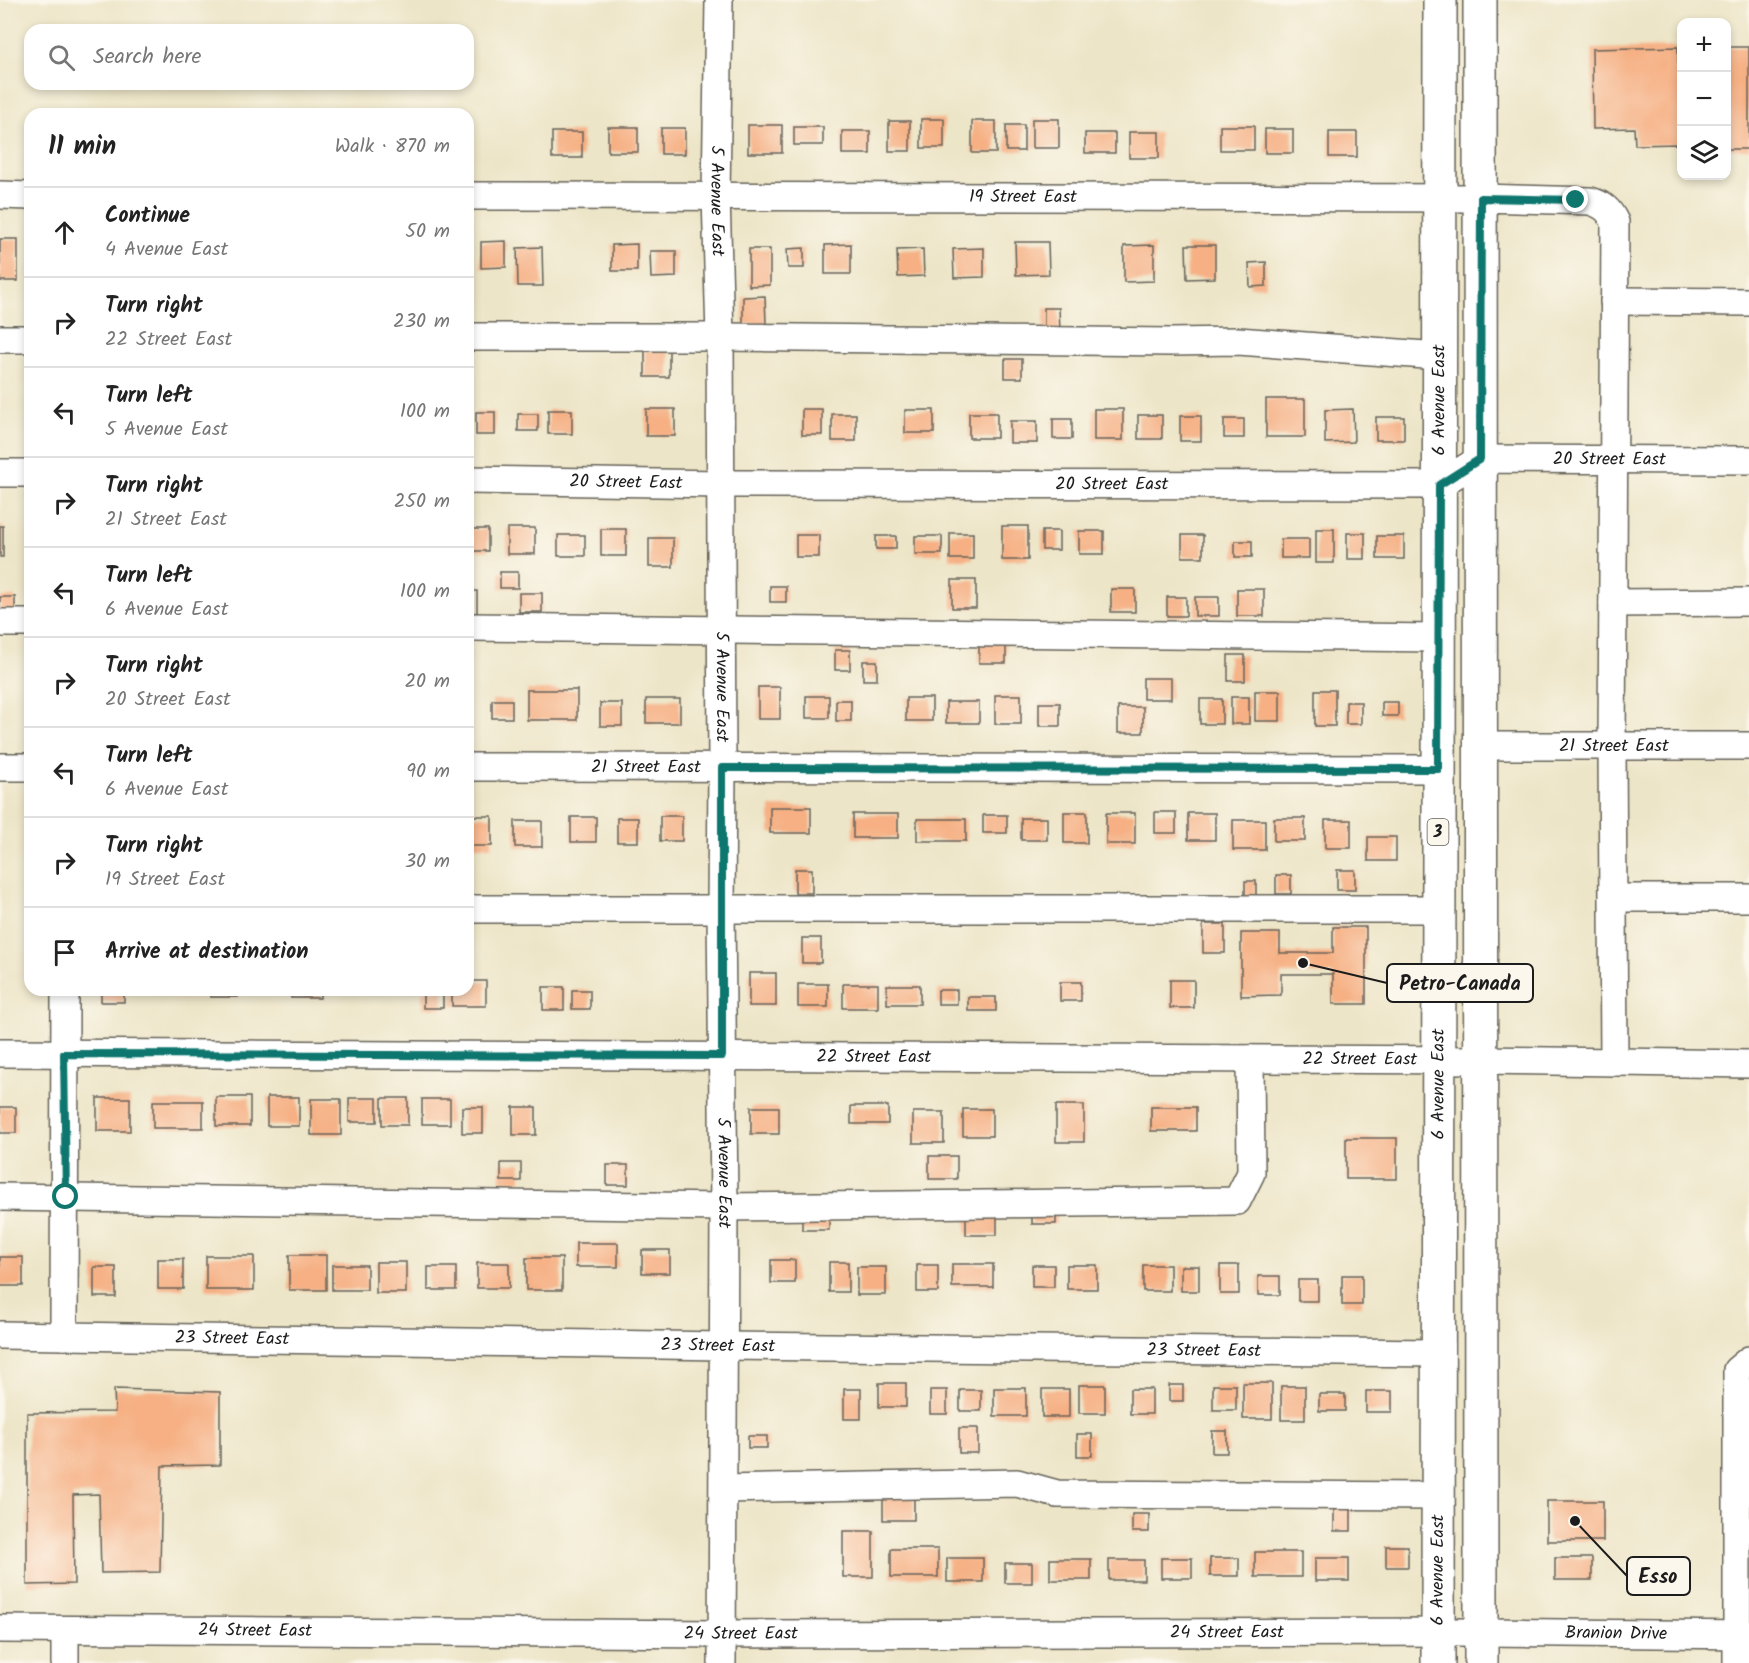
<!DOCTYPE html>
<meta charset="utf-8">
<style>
:root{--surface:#fff;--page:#f2f2f2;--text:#222;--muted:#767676;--line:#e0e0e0}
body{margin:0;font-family:Kalam,sans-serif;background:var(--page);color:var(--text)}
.controls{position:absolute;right:18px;top:18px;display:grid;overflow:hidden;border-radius:12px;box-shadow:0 3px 9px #0003}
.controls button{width:54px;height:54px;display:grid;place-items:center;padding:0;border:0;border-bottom:2px solid var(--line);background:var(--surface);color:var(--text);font:30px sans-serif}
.stop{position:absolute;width:18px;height:18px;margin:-14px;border:4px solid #0f766e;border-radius:50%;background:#fff}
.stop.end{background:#0f766e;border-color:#fff;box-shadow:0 2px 6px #0008}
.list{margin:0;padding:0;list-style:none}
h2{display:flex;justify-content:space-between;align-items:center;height:78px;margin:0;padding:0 24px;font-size:26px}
h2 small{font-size:20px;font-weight:400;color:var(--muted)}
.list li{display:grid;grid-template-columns:39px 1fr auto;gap:18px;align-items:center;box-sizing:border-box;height:90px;padding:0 24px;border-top:2px solid var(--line)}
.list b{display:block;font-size:22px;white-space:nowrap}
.list p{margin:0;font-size:20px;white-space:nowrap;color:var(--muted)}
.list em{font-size:20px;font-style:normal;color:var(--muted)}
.icon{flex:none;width:33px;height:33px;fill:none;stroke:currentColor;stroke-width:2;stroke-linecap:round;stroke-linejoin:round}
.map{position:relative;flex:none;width:1749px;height:1663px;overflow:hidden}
.search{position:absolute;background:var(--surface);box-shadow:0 3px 9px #0003;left:24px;top:24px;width:450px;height:66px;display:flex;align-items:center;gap:15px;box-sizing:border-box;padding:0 21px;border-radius:18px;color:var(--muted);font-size:22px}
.panel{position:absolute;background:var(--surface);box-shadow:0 3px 9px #0003;left:24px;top:108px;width:450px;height:888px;border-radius:18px}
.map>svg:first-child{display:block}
.building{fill:#f6b084}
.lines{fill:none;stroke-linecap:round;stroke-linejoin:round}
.minor-casing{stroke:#656258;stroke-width:30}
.major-casing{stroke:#656258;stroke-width:36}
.minor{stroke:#fff;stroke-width:27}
.major{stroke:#fff;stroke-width:33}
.route{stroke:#0f766e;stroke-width:8}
.labels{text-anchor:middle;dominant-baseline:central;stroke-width:5;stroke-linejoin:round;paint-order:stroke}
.shield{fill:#fbf7ec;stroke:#5f5e5a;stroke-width:1.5}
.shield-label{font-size:16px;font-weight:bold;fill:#1c1c1c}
.street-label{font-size:18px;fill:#1c1c1c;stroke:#fbf7ec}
.leader{fill:none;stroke:#1c1c1c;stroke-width:2}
.callout-dot{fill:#1c1c1c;stroke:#fbf7ec;stroke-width:2}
.callout{fill:#fbf7ec;stroke:#1c1c1c;stroke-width:2}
.callout-label{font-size:20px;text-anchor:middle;font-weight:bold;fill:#1c1c1c}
</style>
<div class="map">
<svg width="1749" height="1663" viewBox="0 0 1749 1663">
<rect width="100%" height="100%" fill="#fbf7ec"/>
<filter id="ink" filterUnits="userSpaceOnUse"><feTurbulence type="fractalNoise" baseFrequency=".0167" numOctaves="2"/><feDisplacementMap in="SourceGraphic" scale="12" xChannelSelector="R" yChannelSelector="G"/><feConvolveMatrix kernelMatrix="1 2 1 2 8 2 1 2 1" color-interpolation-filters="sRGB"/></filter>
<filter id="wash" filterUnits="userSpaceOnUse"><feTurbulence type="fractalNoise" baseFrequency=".008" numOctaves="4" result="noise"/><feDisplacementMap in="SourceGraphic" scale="24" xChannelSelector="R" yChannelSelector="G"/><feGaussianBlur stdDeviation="1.35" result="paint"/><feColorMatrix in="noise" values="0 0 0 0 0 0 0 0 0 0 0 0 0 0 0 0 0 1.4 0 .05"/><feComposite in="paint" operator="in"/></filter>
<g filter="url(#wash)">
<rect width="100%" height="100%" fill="#ede5c7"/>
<g id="blocks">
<!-- building -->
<path class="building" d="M1678,47v15h4v88h-4v-6l-43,1 -1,-17 -41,1 -1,-80z
M1726,47h23v102h-23z
M921,119h23v29h-23z
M1032,119h27v29h-27z
M889,121h21v30h-21z
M972,121h24v32h-24z
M748,125h34v28h-34z
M1006,125h18v26h-18z
M1220,126h34v24h-34z
M608,127h30v25h-30z
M794,127h29v18h-29z
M661,128h24v26h-24z
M1265,129h28v24h-28z
M842,131h28v23h-28z
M552,132h30v26h-30z
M1129,132h30v26h-30z
M1329,132h28v25h-28z
M1085,133h30v20h-30z
M0,239h18v42h-18z
M506,241v26l-25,1v-26z
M1015,242h33l1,32 -33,1z
M637,244v27h-25v-26z
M851,244v30h-26v-29z
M1154,245v36l-30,1v-36z
M1186,245h29v33l-28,1z
M542,247l1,39h-25l-1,-38z
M804,248v20h-16l-1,-19z
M984,248v29l-30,1 -1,-29z
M749,249h21v36l-21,1z
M923,249l1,27 -26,1 -1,-27z
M650,251h26v26l-25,1z
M1266,262v24l-16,1 -1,-24z
M765,296l1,28h-23v-27z
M1044,308h15l1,23 -16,1z
M645,350h24v27h-24z
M1005,359h17v19h-17z
M1266,399h39v38h-39z
M646,409h29v27h-29z
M802,409h20v26h-20z
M1094,409h29v31h-29z
M1353,409l1,33 -29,1v-33z
M548,410h24v24h-24z
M905,410h29v23h-29z
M476,412h19v23h-19z
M969,413h28v25h-28z
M518,414h20v17h-20z
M832,414h24v27h-24z
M1138,415h24v24h-24z
M1180,416h21v25h-21z
M1376,417h28v23h-28z
M1053,419h19v20h-19z
M1224,419h20v19h-20z
M1010,421h27v22h-27z
M0,526h3v31h-3z
M1002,526h26v34h-26z
M507,528h28v26h-28z
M468,529h20v22h-20z
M601,529h25v27h-25z
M1316,529h18v34h-18z
M1042,531h17v19h-17z
M1079,531h25v23h-25z
M950,533h23v26h-23z
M1347,533h18v26h-18z
M558,535h27v21h-27z
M796,535h23v22h-23z
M1182,535h21v22h-21z
M876,536h20v13h-20z
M915,536h27v18h-27z
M1377,536h27v23h-27z
M649,538h24v29h-24z
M1281,539h28v19h-28z
M1235,541h17v16h-17z
M500,572h18v16h-18z
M952,580h24v28h-24z
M770,586h16v16h-16z
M1111,589h24v23h-24z
M1237,589h27v27h-27z
M468,591h9v22h-9z
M519,593h23v19h-23z
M0,597h15v14h-15z
M1167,597h19v19h-19z
M1195,597h24v19h-24z
M979,643h27v20h-27z
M835,650h15v20h-15z
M1228,655h17v26h-17z
M863,661h14v19h-14z
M1143,678h28v21h-28z
M758,687h22v32h-22z
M527,690h50v30h-50z
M1315,690h20v36h-20z
M1255,691h25v30h-25z
M995,695h26v29h-26z
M806,696h23v22h-23z
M1231,697h18v27h-18z
M906,698h26v23h-26z
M646,699h34v24h-34z
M1200,699h22v25h-22z
M492,700h20v18h-20z
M836,700h15v21h-15z
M946,702h33v21h-33z
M1346,702h15v22h-15z
M1382,702h16v14h-16z
M600,703h22v23h-22z
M1039,703h21v23h-21z
M1118,707h25v26h-25z
M770,807h41v26h-41z
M1064,812h23v31h-23z
M1155,812h21v21h-21z
M1106,813h29v31h-29z
M1188,813h27v27h-27z
M853,814h45v24h-45z
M983,815h24v18h-24z
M468,816h24v30h-24z
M660,816h22v25h-22z
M571,817h25v25h-25z
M617,818h21v24h-21z
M1021,818h26v22h-26z
M1274,818h31v23h-31z
M917,819h49v22h-49z
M1233,820h32v30h-32z
M1325,820h26v28h-26z
M515,821h27v26h-27z
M1368,837h28v24h-28z
M795,869h17v24h-17z
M1337,870h18v20h-18z
M1276,875h15v19h-15z
M1245,881h11v20h-11z
M1203,924h22v29h-22z
M1333,927h33v77h-33v-30h-52v21l-40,1v-63h39v20h53z
M802,938h19v25h-19z
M749,973h27v33h-27z
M1170,980h24v28h-24z
M468,981h18v25h-34v-16h16z
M1060,982h21v19h-21z
M798,984h30v23h-30z
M843,984h35v24h-35z
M887,985h33v19h-33z
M543,987h21v23h-21z
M101,990h23v12h-23z
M211,990h27v7h-27z
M291,990h29v8h-29z
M423,990h20v18h-20z
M572,990h18v19h-18z
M938,990h19v14h-19z
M968,997h28v14h-28z
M216,1097h34v29h-34z
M267,1097h32v29h-32z
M97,1098h33v33h-33z
M349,1098h28v24h-28z
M382,1098h26v27h-26z
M311,1099h30v36h-30z
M422,1099h28v25h-28z
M153,1101h50v27h-50z
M1056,1105h28v37h-28z
M851,1106h37v18h-37z
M0,1107h16v26h-16z
M462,1107h21v26h-21z
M513,1107h23v28h-23z
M751,1107h28v27h-28z
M1151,1107h45v24h-45z
M963,1109h29v27h-29z
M913,1112h31v31h-31z
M1346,1138h51v41h-51z
M929,1156h28v23h-28z
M501,1163h20v18h-20z
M607,1165h21v20h-21z
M802,1208h27v22h-27z
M1032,1209h24v15h-24z
M966,1213h31v22h-31z
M576,1243h42v24h-42z
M642,1250h28v23h-28z
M289,1255h37v35h-37z
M206,1256h48v34h-48z
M0,1257h23v29h-23z
M526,1258h36v32h-36z
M158,1259h25v30h-25z
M771,1260h24v23h-24z
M376,1262h30v31h-30z
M829,1262h19v30h-19z
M477,1263h32v25h-32z
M952,1264h41v23h-41z
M332,1265h35v25h-35z
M917,1265h21v27h-21z
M1032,1265h22v22h-22z
M1067,1265h30v24h-30z
M1143,1265h27v26h-27z
M1220,1265h19v29h-19z
M1181,1266h18v25h-18z
M94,1267h22v30h-22z
M428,1267h28v23h-28z
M857,1267h29v28h-29z
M1342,1275h20v30h-20z
M1258,1276h22v19h-22z
M1298,1280h20v21h-20z
M879,1383h27v24h-27z
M1243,1383h29v36h-29z
M1079,1385h26v28h-26z
M1169,1385h14v16h-14z
M1213,1385h23v25h-23z
M1281,1386h24v34h-24z
M994,1388h32v28h-32z
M114,1389l106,3v73l-58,1 -2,106 -59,1 -2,-79 -26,1 1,89 -47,1v-172l88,-1z
M844,1389h17v30h-17z
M1042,1389h27v28h-27z
M1130,1389h22v25h-22z
M930,1390h17v24h-17z
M960,1390h21v21h-21z
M1366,1391h26v21h-26z
M1319,1394h26v17h-26z
M959,1428h19v25h-19z
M1212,1431h15v22h-15z
M1077,1434h15v22h-15z
M748,1436h19v12h-19z
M883,1497h31v23h-31z
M1547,1501h56v40h-56z
M1334,1507h17v24h-17z
M1132,1514h17v18h-17z
M843,1531h30v46h-30z
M1386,1546h22v21h-22z
M891,1549h47v28h-47z
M1255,1552h46v25h-46z
M947,1558h36v24h-36z
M1161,1558h31v20h-31z
M1210,1558h29v18h-29z
M1315,1558h34v23h-34z
M1555,1558h37v22h-37z
M1050,1559h41v21h-41z
M1109,1560h35v20h-35z
M1005,1563h27v20h-27z"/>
</g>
</g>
<g filter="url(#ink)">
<use href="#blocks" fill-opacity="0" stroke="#656258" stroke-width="1.5"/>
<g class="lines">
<!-- minor casing -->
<g class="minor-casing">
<g id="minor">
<path id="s1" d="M719,0l-3,195 4,142 2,431 -1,142 3,297 -2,456"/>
<path d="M0,195l30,1"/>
<path id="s2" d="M468,196l1013,2 109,3c14,4 19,9 25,21l-3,524 2,316"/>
<path d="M1614,301l135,1"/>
<path d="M468,337h252l451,5 67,-1 201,15"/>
<path d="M0,339h30"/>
<path d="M0,473h30"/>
<path id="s3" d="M468,480l253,4 718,1 41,-26 269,1"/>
<path d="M1613,603l136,-1"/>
<path d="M0,623h30"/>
<path d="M468,627l971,11"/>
<path id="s4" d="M1479,746h270"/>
<path d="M0,767h30"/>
<path id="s5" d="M468,767l970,2"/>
<path d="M1614,898h135"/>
<path d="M468,909h971"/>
<path id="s6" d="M0,1053l1481,7 268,4"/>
<path d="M0,1197l724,10 513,-6 14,-28 -1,-114"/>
<path id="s7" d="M0,1335l723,11 715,7"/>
<path d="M64,1336l1,-346"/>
<path d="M724,1489l293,-6 40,11 379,2"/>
<path id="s8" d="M0,1629l723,5 758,-2 268,3"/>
<path d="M65,1630v33"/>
<path d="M1737,1663v-293l12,-10"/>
</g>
</g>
<!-- major casing -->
<g class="major-casing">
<g id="major">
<path d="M1480,0l1,1663"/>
<path id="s9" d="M1438,1663l2,-1663"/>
</g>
</g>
<!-- minor -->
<use href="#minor" class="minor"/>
<!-- major -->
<use href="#major" class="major"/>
</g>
</g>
<g class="lines" filter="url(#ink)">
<!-- route -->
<path class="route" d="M66,1197l-2,-143 658,2v-288l716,1 1,-284 41,-26 1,-261 95,2"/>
</g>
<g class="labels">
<!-- shield labels -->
<rect class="shield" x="1427.5" y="819" width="21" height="26" rx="4.5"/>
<g class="shield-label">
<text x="1438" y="832">3</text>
</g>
<!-- street labels -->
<g class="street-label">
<text stroke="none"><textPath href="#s2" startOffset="555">19 Street East</textPath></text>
<text stroke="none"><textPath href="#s1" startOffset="201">5 Avenue East</textPath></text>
<text stroke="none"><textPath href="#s9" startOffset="1263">6 Avenue East</textPath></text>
<text stroke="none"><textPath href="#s3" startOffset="1149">20 Street East</textPath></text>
<text stroke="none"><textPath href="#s3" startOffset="158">20 Street East</textPath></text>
<text stroke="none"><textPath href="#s3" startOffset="644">20 Street East</textPath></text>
<text stroke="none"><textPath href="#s1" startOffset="687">5 Avenue East</textPath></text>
<text stroke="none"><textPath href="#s4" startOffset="135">21 Street East</textPath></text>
<text stroke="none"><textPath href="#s5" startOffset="178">21 Street East</textPath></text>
<text stroke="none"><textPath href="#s6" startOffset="874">22 Street East</textPath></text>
<text stroke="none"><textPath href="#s6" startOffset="1360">22 Street East</textPath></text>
<text stroke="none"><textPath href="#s9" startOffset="579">6 Avenue East</textPath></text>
<text stroke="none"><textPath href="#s1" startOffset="1173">5 Avenue East</textPath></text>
<text stroke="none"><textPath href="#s7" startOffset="232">23 Street East</textPath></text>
<text stroke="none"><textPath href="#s7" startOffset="718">23 Street East</textPath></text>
<text stroke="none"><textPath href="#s7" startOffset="1204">23 Street East</textPath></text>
<text stroke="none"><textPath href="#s9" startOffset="93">6 Avenue East</textPath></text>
<text stroke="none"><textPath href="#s8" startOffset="255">24 Street East</textPath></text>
<text stroke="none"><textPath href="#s8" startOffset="1227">24 Street East</textPath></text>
<text stroke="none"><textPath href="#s8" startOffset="741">24 Street East</textPath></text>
<text stroke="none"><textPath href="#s8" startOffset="1616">Branion Drive</textPath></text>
</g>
</g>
<!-- callouts -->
<path class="leader" d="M1303 963L1387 983M1575 1521L1627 1576"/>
<g class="callout-dot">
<circle cx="1303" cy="963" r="6"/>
<circle cx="1575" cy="1521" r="6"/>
</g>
<g class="callout">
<rect x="1387" y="964" width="146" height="38" rx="6"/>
<rect x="1627" y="1557" width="63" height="38" rx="6"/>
</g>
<g class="callout-label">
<text x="1460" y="990">Petro-Canada</text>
<text x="1658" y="1583">Esso</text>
</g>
</svg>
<div class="controls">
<button>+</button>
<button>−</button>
<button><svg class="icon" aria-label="layers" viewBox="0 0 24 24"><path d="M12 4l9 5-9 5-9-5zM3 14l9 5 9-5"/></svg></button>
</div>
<div class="stop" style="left:66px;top:1197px"></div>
<div class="stop end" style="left:1576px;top:200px"></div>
<div class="search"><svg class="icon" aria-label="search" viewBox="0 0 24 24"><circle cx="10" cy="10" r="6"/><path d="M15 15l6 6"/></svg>Search here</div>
<section class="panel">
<h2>11 min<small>Walk · 870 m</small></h2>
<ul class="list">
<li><svg class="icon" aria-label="ahead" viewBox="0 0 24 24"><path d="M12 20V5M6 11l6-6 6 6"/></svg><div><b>Continue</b><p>4 Avenue East</p></div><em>50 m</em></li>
<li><svg class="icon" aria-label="right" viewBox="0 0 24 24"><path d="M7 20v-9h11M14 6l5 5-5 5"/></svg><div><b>Turn right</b><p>22 Street East</p></div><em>230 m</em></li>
<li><svg class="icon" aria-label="left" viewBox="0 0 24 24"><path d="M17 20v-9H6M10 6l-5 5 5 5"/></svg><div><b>Turn left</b><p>5 Avenue East</p></div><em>100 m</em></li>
<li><svg class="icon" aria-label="right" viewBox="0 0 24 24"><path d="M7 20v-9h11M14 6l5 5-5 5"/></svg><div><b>Turn right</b><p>21 Street East</p></div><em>250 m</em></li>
<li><svg class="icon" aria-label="left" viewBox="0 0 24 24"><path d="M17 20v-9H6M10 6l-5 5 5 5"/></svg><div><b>Turn left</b><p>6 Avenue East</p></div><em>100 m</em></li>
<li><svg class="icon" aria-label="right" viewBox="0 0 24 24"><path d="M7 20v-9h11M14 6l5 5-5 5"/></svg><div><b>Turn right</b><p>20 Street East</p></div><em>20 m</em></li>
<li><svg class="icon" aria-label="left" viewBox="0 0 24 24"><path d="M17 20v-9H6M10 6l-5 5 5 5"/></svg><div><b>Turn left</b><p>6 Avenue East</p></div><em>90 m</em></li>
<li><svg class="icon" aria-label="right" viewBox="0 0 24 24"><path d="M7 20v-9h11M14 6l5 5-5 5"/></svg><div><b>Turn right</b><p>19 Street East</p></div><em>30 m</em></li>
<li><svg class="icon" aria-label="arrive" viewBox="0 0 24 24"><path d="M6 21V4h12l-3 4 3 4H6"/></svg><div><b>Arrive at destination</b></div></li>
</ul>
</section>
</div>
